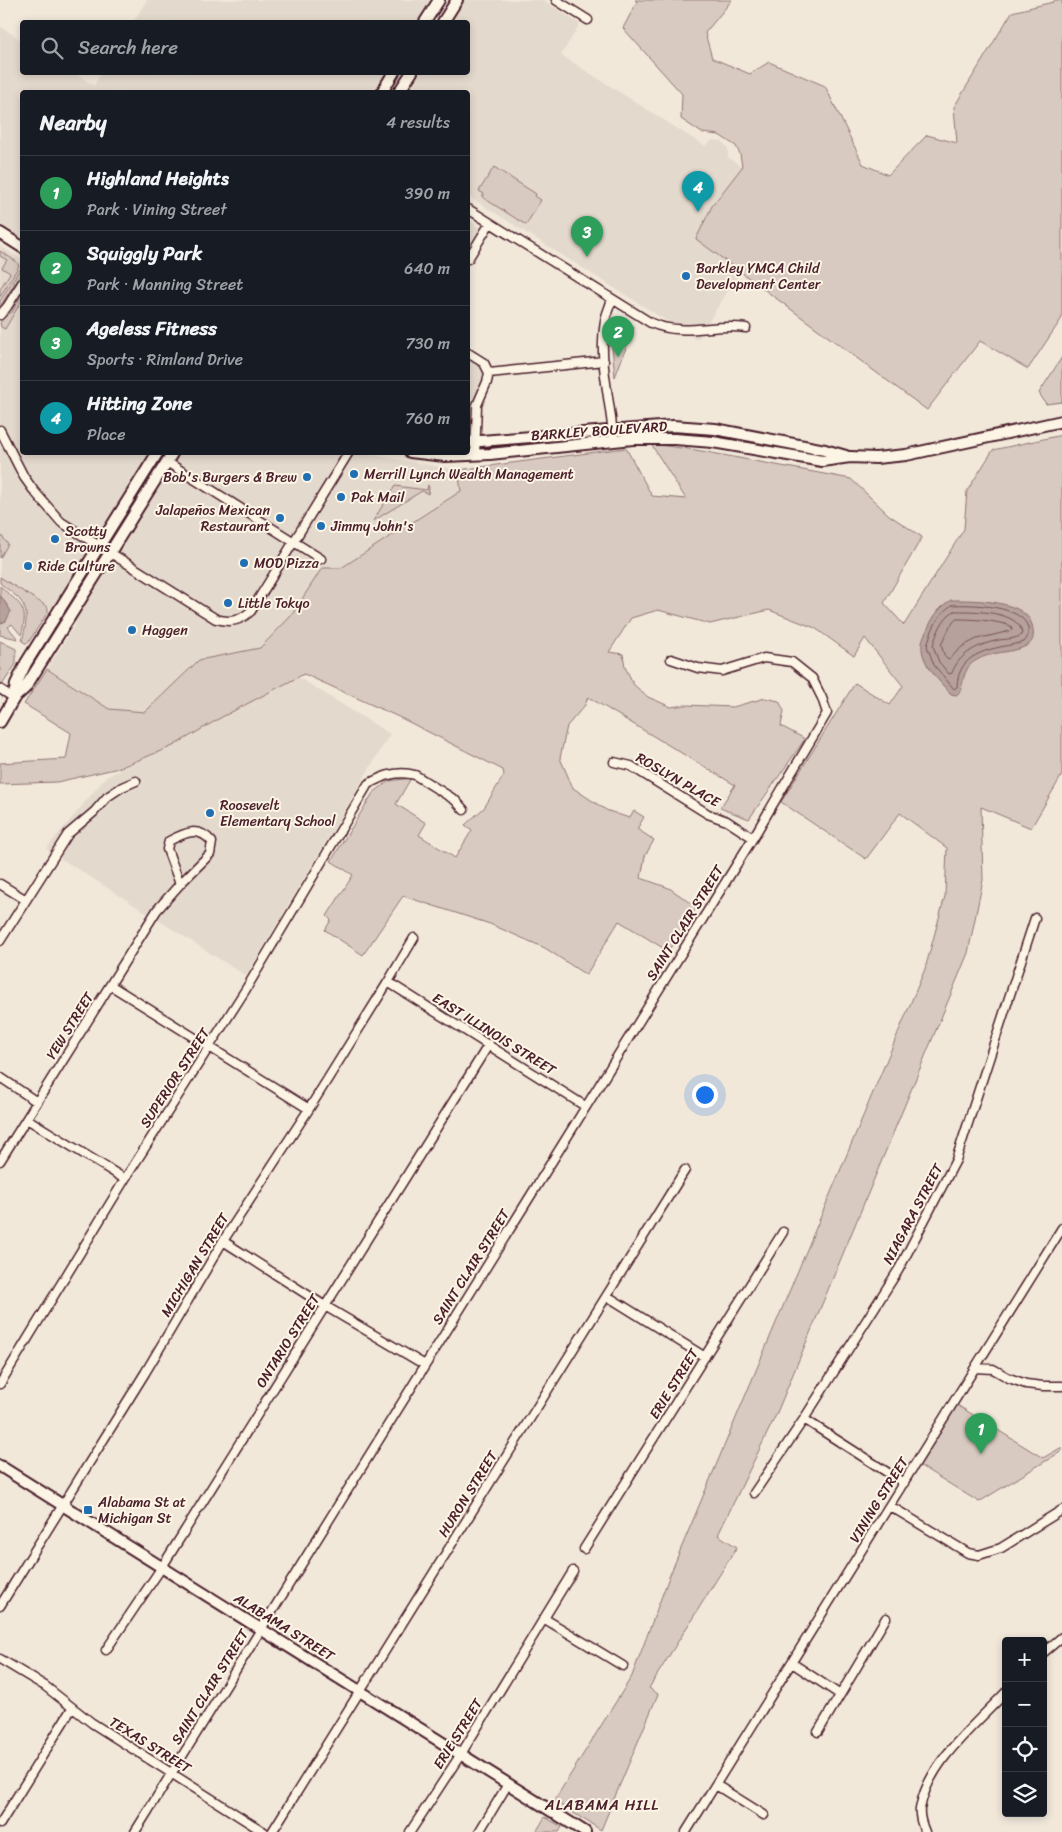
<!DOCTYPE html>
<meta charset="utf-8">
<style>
:root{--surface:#171b24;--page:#20242c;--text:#f1f3f6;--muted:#9ea1a6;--line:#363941;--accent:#1f6fb2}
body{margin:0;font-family:Sriracha,sans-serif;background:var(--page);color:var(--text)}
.controls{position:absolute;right:15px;bottom:15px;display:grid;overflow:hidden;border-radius:5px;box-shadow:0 2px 8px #0003}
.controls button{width:45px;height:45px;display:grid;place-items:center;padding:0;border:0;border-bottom:1px solid var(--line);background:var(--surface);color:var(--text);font:25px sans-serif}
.you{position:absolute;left:704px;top:1094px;width:18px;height:18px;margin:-12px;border:4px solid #fff;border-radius:50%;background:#1a73e8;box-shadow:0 0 0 8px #1a73e833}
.badge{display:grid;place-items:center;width:32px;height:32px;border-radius:50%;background:var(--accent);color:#fff;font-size:16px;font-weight:700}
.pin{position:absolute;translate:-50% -41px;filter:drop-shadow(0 1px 2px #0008)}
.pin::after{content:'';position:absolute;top:26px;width:18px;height:15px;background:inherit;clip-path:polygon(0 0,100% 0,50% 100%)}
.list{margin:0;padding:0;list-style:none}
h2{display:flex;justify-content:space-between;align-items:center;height:65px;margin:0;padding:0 20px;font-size:21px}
h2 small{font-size:16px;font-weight:400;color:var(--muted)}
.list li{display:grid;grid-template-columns:32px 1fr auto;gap:15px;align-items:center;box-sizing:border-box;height:75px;padding:0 20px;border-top:1px solid var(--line)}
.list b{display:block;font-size:19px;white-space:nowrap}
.list p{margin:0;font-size:16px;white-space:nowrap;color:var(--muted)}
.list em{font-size:16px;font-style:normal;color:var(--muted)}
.icon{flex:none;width:28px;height:28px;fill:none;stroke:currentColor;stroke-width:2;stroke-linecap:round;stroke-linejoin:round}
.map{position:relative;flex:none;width:1062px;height:1832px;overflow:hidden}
.search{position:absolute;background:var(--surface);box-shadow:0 2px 8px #0003;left:20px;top:20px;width:450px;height:55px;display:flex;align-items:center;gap:12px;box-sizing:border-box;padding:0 18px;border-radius:5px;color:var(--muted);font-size:19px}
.panel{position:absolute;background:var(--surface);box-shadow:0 2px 8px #0003;left:20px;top:90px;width:450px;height:365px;border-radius:5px}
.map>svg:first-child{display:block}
.built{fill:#e4d9cd}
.green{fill:#d8cac0;stroke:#917476}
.water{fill:#b6a19c;stroke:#8b6d6f}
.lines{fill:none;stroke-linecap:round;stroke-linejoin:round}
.shore{stroke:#755358;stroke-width:1}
.minor-casing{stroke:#4a1f2b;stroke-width:11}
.secondary-casing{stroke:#4a1f2b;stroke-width:14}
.minor{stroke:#fcf5e5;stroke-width:8}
.secondary{stroke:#fcf5e5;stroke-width:10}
.poi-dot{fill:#1f6fb2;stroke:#fcf5e5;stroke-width:2}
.labels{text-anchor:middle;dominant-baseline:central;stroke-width:4;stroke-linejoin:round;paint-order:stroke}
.poi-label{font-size:14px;fill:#4a1f2b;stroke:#fcf5e5;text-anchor:start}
.street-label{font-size:14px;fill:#4a1f2b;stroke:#fcf5e5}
.neighbourhood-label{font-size:15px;letter-spacing:1px;fill:#4a1f2b;stroke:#fcf5e5}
</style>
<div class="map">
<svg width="1062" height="1832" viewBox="0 0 1062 1832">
<rect width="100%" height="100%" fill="#f1e8da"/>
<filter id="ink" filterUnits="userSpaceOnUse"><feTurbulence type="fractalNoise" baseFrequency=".02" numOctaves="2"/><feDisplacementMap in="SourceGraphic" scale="10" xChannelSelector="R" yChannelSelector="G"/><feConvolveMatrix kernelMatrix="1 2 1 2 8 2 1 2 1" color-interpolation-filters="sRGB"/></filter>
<g filter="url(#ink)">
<!-- built -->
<path class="built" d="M147,0h289l-14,22h-289z
M460,0h83l37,24 -19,31 144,91 8,-6 9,1 6,7v9l14,10 185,243 -187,-138 -43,68 -229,-144v-104h-65l13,-19 52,-1v-50h-22z
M0,26l22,15v31l52,1 20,12 8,-13 288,1 -12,19h-356v146l-22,-14z
M468,218l11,10 -1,7 -10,17z
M0,246l22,14v192l340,1 96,17 3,21 -121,77h-18l-31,48 -31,32 -61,12 -54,52 -36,-3 -62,-40 29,-46 -76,-46v-19l8,-14 -8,-10z
M468,358l13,9 4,5v7l-14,35 1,19 -4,6z
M298,677l92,57 -144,242 -200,-127 60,-72z"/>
<!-- green -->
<path class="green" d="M635,0h97l-27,33 7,25 38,16 19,-12 56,24 38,78 25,11 39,-40 30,8 -3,-36 58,-95 41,-10 2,-2h7v318l-34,51 -48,-28 -53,69 -231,-171 16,-33 30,-39 -2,-13 -4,-8 -17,-11 -17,-2 -21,-14 1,-25 -59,-66 14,-26z
M494,167l42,27 -1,2 6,4 -15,25 -44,-28 2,-3 -5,-3z
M0,251l17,11 2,4 -19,31v-8l10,-16 -8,-5 5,-8 -7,-4z
M20,269l2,2 -22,36v-6z
M22,295v5l-17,29 -4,-2 -1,-4 5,-7 7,-4z
M618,319l16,8 -19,50 -4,-40 3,-17z
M1062,357v45l-16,2 -7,-11z
M1062,435v340l-31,53 -50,-21 2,73 -15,73 -192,462 -58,120 19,12 -88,141 9,6 -57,136 -47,-29 78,-125 37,-99 256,-608 20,-73 2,-48 -47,-35 -34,46 -85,-57 74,-119 35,22 13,-19 -38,-48 -11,18 -39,-28 -46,-18 -59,14 -52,-14 -27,8 -22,34 14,2 2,13 9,18 14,12 23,10 14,-2 48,2 32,-9 14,3 5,10 -3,15 24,13 -56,80 -29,-11 15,-23 -147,-88 -3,8 -18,21 -7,32 13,30 33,22 23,8 5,-7 10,6 -7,12 17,11 -9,16 -4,22 28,10 28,19 -29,44 -49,-30 -33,54 -41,-27 -55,-24 -87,-28 -40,59 -38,-25 6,-10 -4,-4 26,-41 -22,-14 42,-68 16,-12 22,-3 -15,26 30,19 -7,12 36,23 17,-28 -7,-5 19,-17 20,-33 -1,-5 -100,-51 -99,-45 -82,43 -49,29 -54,22 -62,14 -57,2v-21l66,-4 5,-26 -47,-29 23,-35 62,40 36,3 54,-52 61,-12 31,-32 31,-48h19l120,-77 -3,-21 168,-22 26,48 34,3 -35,-55 45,6 155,29 38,36 33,22 -38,66 20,22 60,-96 3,-38 26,-41z
M428,485l1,3 -1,6 -6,-3 -49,30 22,-35 32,4z
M0,534l8,10 -8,14z
M0,577l48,30v5l-20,31h-3l-3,-2c4,-17 9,-32 -6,-45 -5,-5 -11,-8 -16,-13z
M0,586c19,18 30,20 21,49l-9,-11 -4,3 10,12 -18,-4v-11l2,-1 6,-16 -8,-12z
M0,641l16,8v15l-14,21 -2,-1z
M957,1405l86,53 19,-11v4l-83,51 -60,-37z
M545,1817l17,10 -3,5h-23z"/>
<!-- water -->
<path class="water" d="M0,595l11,16 -5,10 -6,3z
M951,600c23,0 80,-1 82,30 1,7 0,13 -7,16 -14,8 -34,4 -51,15 -16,10 -9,29 -19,34l-5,-1c-11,-12 -31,-31 -29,-50 0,-6 4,-12 7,-18 5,-11 11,-19 22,-26z"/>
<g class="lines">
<!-- shore -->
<path class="shore" d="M952,605c19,-1 71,0 76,23 1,5 0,10 -4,14 -28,7 -66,7 -67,45l-3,2 -20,-24 -7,-19c4,-15 11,-33 25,-41z
M954,611c18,0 68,-1 68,24 -7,4 -15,4 -23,5 -19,4 -40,13 -47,33l-3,1 -10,-12 -6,-16c3,-12 10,-29 21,-35z
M956,619c18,0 37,1 55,7l1,3 -2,2 -33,8 -14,7 -15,14 -3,-3 -4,-12 9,-18z"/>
<!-- minor casing -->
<g class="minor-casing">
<path id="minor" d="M556,0l32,20
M468,209l183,114c33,14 62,0 95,5
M468,259l22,-36
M612,299c-2,7 -6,15 -7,22 -7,37 5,77 8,114
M0,315l7,-8 15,-24
M468,353l16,10 5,10 -2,9 -10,23 -2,50
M489,373l115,-12
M0,430l24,47 10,14 27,31 155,97c15,4 24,2 35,-8l98,-159
M167,462l154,97
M0,689l14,9
M614,762l17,4 77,48 19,7 26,17
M0,884l26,16
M0,941l68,-107 26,-22 13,-15 15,-10 14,-6
M388,982l197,124
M110,985l199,124
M0,1077l37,25
M27,1119l98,60
M0,1161l157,-251 23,-26 -13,-35 2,-8c17,-9 30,-15 43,1l-2,12 -30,30
M223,1241l102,65 100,59
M607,1296l98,61
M975,1368l18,1 16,9 17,6 17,2h19
M0,1384l125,-205 121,-190 122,-205c15,-8 29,-14 47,-9l40,25 9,10
M804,1419l100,64
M754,1493l50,-74 95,-150 57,-109 79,-242
M890,1506l78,47 11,2 22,-7 61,-38
M584,1549l199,-317
M0,1606l145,-233 78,-132 86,-132 79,-127 26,-44
M545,1619l78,47
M106,1650l56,-83 327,-523
M1043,1653l19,-16
M0,1659l45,27 47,37 172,109
M792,1663l47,31
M818,1732l68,-114
M716,1785l48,30
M0,1824l72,-116
M135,1832l618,-994 74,-125 -5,-15 -10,-20 -20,-16 -28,-4 -42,13 -24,-3 -27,-9
M272,1832l413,-662
M410,1832l51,-78 112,-183
M479,1832l29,-48
M686,1832l376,-604
M925,1832c-3,-7 -6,-15 -5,-23 8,-47 54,-83 86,-117"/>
</g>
<!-- secondary casing -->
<g class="secondary-casing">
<path id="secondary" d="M425,22l14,-22
M443,22l14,-22
M382,92l12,-20
M399,92l13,-20
M0,233l22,14
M468,442l205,-16 42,3 110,21 21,6
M410,452l35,4 45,-2 143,-15h42l38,3 109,19 28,-4 26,1 30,-3 156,-34
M14,698l2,-14 10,-21 132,-211
M0,722l14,-24 11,-10 148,-236
M0,1466l553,346
M558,1815l27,17"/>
</g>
<!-- minor -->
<use href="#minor" class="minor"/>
<!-- secondary -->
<use href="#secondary" class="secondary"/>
</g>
</g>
<!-- markers -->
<g class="poi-dot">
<circle cx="686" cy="276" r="5"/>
<circle cx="354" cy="474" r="5"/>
<circle cx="307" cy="477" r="5"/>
<circle cx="341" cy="497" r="5"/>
<circle cx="280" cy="518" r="5"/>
<circle cx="321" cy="526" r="5"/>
<circle cx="55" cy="539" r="5"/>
<circle cx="244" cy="563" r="5"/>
<circle cx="28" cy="566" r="5"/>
<circle cx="228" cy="603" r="5"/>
<circle cx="132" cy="630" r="5"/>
<circle cx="210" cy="813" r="5"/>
<rect x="83" y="1505" width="10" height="10" rx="2.5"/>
</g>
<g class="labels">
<!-- poi labels -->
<g class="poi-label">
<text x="696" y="268">Barkley YMCA Child<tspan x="696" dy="16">Development Center</tspan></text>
<text x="364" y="474">Merrill Lynch Wealth Management</text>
<text x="297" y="477" text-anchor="end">Bob's Burgers &amp; Brew</text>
<text x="351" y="497">Pak Mail</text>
<text x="270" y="510" text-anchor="end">Jalapeños Mexican<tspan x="270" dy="16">Restaurant</tspan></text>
<text x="331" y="526">Jimmy John's</text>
<text x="65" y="531">Scotty<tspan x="65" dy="16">Browns</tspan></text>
<text x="254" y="563">MOD Pizza</text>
<text x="38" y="566">Ride Culture</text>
<text x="238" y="603">Little Tokyo</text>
<text x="142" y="630">Haggen</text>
<text x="220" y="805">Roosevelt<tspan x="220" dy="16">Elementary School</tspan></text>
<text x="98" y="1502">Alabama St at<tspan x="98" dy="16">Michigan St</tspan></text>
</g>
<!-- street labels -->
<g class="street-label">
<text transform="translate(599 431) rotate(-4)">BARKLEY BOULEVARD</text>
<text transform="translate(678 780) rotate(30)">ROSLYN PLACE</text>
<text transform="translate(685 923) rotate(-58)">SAINT CLAIR STREET</text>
<text transform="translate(70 1026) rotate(-58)">YEW STREET</text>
<text transform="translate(494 1034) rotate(32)">EAST ILLINOIS STREET</text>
<text transform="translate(175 1078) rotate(-57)">SUPERIOR STREET</text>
<text transform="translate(913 1214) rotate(-62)">NIAGARA STREET</text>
<text transform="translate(195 1265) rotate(-59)">MICHIGAN STREET</text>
<text transform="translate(471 1267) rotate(-58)">SAINT CLAIR STREET</text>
<text transform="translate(288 1341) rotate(-58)">ONTARIO STREET</text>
<text transform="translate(674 1384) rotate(-58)">ERIE STREET</text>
<text transform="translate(468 1494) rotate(-58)">HURON STREET</text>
<text transform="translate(879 1500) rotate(-58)">VINING STREET</text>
<text transform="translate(284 1627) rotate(32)">ALABAMA STREET</text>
<text transform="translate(210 1687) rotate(-58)">SAINT CLAIR STREET</text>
<text transform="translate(458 1734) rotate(-58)">ERIE STREET</text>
<text transform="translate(150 1745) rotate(32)">TEXAS STREET</text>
</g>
<!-- neighbourhood labels -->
<g class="neighbourhood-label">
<text x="602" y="1805">ALABAMA HILL</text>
</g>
</g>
</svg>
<div class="controls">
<button>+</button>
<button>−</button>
<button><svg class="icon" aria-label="locate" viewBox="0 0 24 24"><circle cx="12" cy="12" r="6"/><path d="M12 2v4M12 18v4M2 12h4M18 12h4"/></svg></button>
<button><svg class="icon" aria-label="layers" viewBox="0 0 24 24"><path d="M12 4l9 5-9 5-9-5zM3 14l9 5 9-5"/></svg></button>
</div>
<div class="you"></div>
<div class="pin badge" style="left:981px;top:1454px;background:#2e9e5b">1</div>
<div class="pin badge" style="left:618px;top:357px;background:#2e9e5b">2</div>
<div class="pin badge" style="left:587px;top:257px;background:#2e9e5b">3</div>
<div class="pin badge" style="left:698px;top:212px;background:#0f9aa8">4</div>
<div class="search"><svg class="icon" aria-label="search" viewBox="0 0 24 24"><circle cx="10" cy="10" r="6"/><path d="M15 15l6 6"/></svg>Search here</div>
<section class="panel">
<h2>Nearby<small>4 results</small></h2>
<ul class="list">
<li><span class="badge" style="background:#2e9e5b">1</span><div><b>Highland Heights</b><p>Park · Vining Street</p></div><em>390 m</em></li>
<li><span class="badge" style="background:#2e9e5b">2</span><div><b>Squiggly Park</b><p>Park · Manning Street</p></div><em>640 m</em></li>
<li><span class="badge" style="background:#2e9e5b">3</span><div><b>Ageless Fitness</b><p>Sports · Rimland Drive</p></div><em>730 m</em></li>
<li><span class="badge" style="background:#0f9aa8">4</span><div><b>Hitting Zone</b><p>Place</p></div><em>760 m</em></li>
</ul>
</section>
</div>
